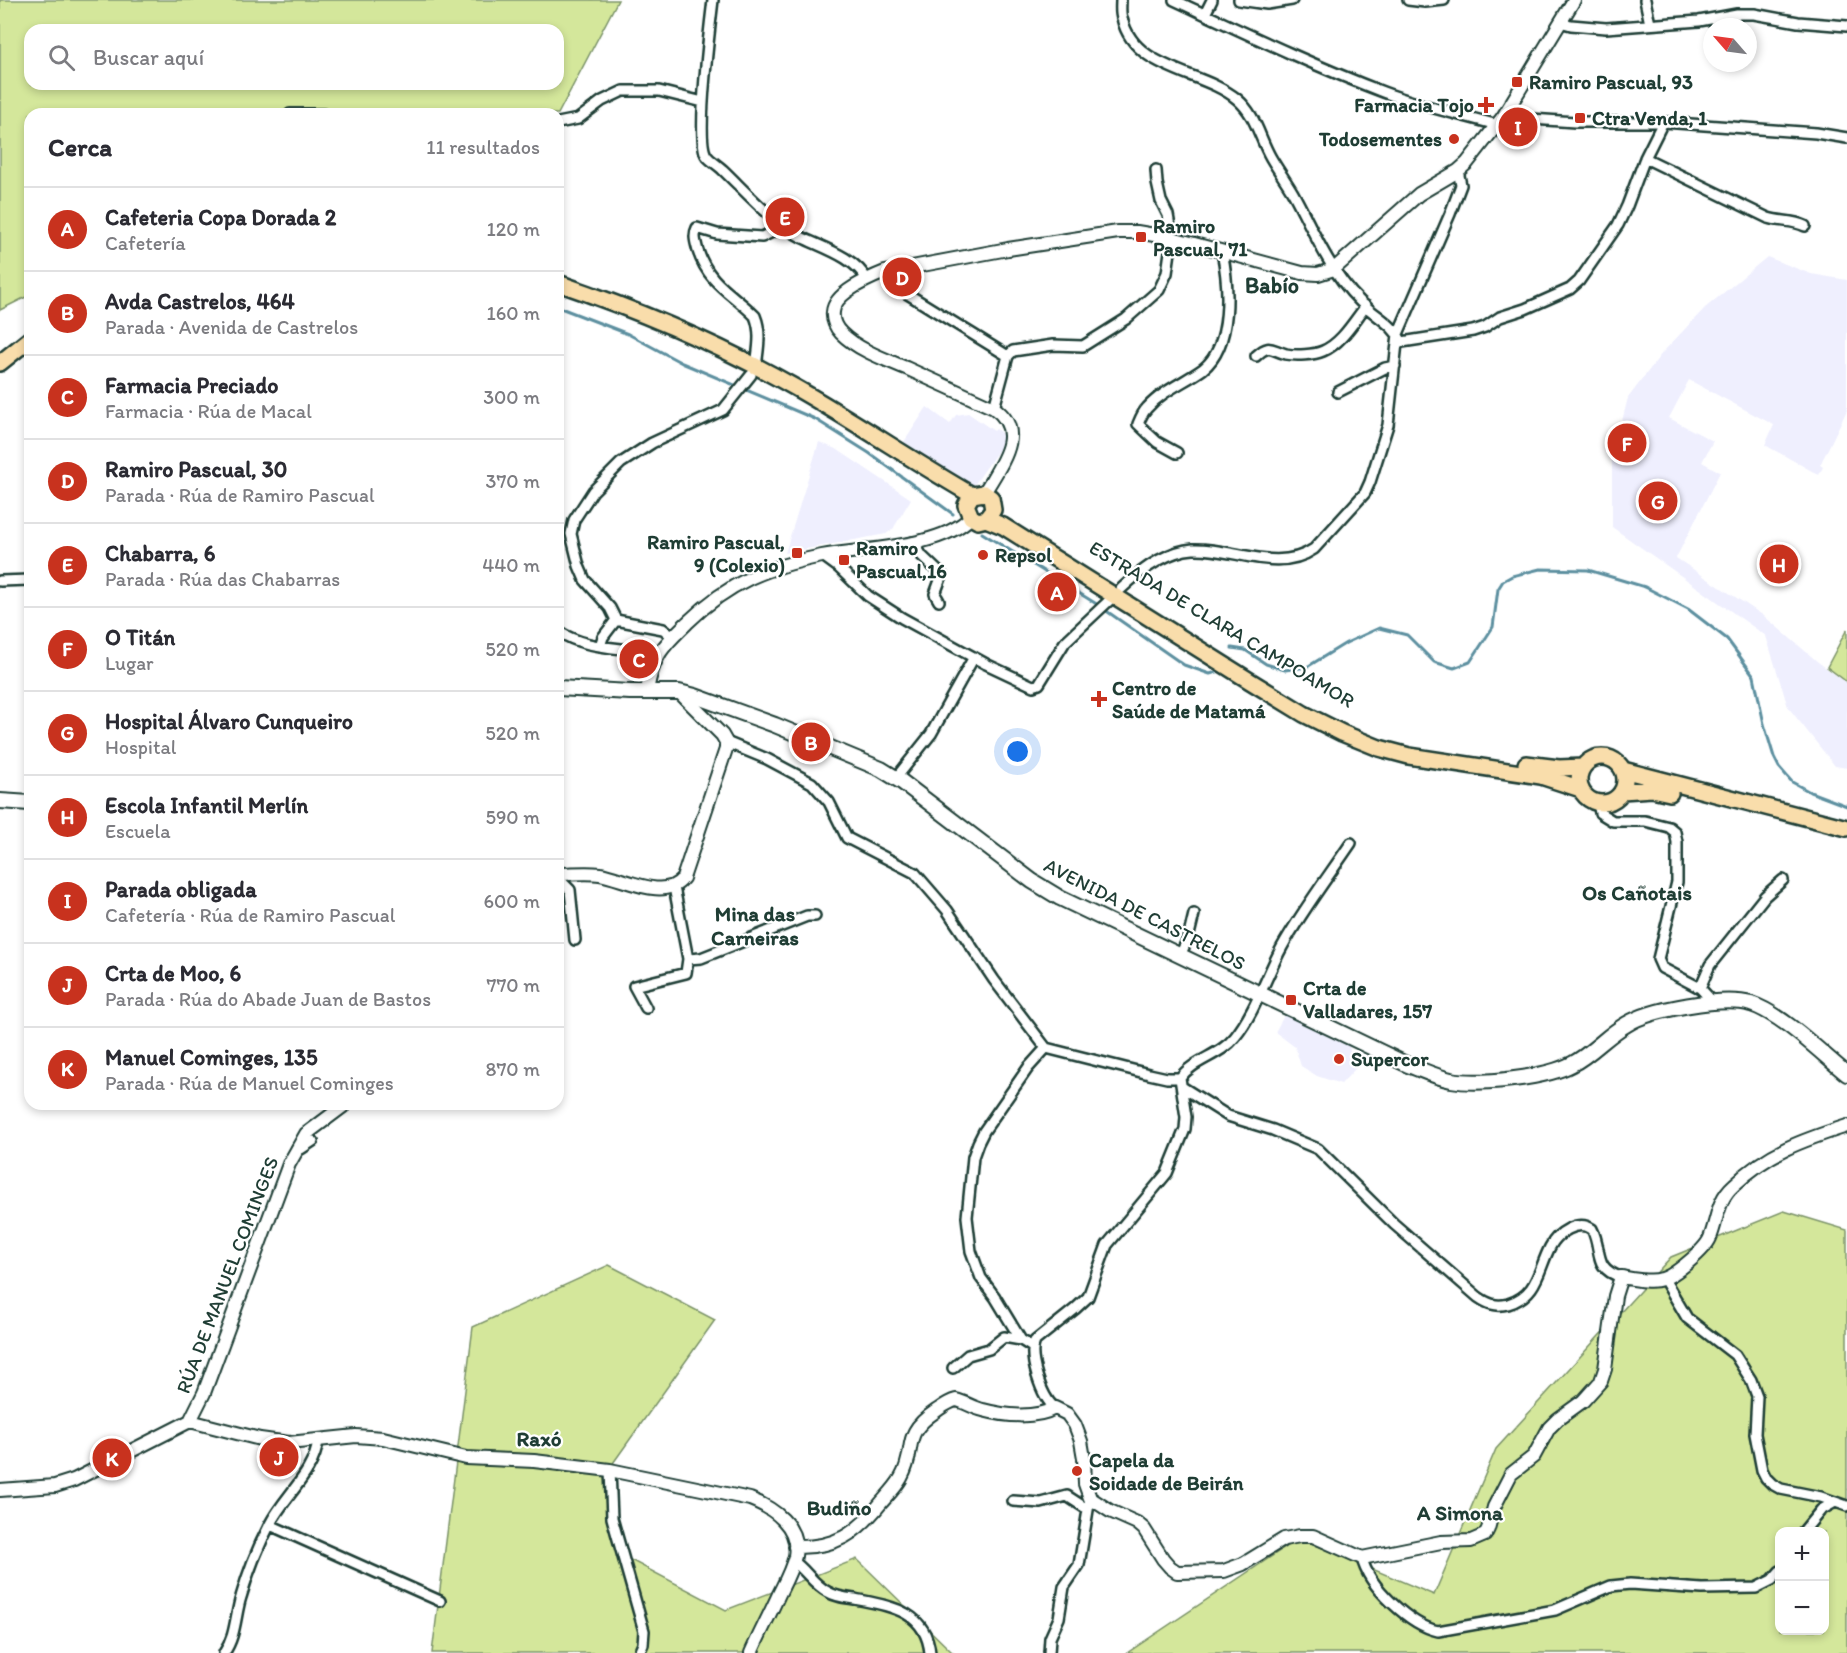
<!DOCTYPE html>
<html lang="es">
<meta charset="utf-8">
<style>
:root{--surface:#fff;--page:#f2f2f3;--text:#2b2b33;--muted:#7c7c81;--line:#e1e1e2;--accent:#c8321e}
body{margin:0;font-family:Itim,sans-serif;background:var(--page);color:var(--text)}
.controls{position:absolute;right:18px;bottom:18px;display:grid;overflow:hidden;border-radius:12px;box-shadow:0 3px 9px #0003}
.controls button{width:54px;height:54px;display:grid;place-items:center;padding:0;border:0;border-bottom:2px solid var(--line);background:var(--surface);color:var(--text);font:30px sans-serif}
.compass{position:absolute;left:1703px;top:18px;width:54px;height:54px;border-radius:50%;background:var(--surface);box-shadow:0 3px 9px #0003;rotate:298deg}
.you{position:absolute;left:1018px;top:752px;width:21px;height:21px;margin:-15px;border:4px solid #fff;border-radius:50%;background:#1a73e8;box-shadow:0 0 0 9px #1a73e833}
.badge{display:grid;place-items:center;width:39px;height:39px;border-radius:50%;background:var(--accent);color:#fff;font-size:20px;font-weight:700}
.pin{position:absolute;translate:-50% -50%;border:3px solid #fff;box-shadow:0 2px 6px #0006}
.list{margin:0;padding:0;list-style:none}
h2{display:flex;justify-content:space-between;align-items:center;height:78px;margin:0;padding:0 24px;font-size:26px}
h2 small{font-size:20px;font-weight:400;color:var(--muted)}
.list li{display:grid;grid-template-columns:39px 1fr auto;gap:18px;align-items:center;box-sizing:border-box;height:84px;padding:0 24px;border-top:2px solid var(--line)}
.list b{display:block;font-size:22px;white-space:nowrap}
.list p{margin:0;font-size:20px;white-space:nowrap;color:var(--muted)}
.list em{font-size:20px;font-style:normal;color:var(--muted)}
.icon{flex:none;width:33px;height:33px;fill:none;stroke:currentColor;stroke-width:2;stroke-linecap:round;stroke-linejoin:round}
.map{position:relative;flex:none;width:1847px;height:1653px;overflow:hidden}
.search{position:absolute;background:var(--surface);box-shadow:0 3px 9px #0003;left:24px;top:24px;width:540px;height:66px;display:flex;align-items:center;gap:15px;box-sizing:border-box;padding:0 21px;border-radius:18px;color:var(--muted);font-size:22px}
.panel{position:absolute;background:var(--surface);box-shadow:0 3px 9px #0003;left:24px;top:108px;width:540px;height:1002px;border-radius:18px}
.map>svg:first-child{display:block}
.built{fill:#efeffe}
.green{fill:#d4e79b;stroke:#7a9268;stroke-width:1.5;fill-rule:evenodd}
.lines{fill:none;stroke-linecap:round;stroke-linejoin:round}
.stream{stroke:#5d90a0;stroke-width:3}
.minor-casing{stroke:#1f3d34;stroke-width:14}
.tertiary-casing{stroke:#1f3d34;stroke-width:16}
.secondary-casing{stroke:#1f3d34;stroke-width:18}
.primary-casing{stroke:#1f3d34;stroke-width:20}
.minor{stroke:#fff;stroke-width:9}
.tertiary{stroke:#fff;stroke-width:12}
.secondary{stroke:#fff;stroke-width:14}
.primary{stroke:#f9ddab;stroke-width:15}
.poi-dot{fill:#c8321e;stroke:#fff;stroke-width:2}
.labels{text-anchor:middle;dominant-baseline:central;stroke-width:4.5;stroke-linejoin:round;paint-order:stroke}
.poi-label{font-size:20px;font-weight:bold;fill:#1f3d34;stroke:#fff;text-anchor:start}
.street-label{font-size:20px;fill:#1f3d34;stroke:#fff}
.neighbourhood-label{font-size:21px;font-weight:bold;fill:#1f3d34;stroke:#fff}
.quarter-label{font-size:22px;font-weight:bold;fill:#1f3d34;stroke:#fff}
</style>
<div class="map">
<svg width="1847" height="1653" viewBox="0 0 1847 1653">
<rect width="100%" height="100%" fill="#fff"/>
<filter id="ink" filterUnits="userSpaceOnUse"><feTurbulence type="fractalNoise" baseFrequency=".0167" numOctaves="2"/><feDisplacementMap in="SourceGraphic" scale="12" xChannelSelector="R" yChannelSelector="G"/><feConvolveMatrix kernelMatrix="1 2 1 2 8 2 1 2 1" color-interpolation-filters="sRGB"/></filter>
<g filter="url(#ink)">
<!-- built -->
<path class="built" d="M1767,257l44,17 36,6v130l-27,55 3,2 -4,8 -54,-30 9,-20 -85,-45 -20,38 44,23 -11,21 18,10 -44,86 88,58 54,46 29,21v85l-12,-2 -47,-59 -22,-71 -154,-109v-68l16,-61 34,-45 43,-45z
M927,407l23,17 6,-9 12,-2 26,18 2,-2 11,9 -35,50 -68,-46z
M819,442l19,8 73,49 -18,30 -7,5 -101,19z
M1285,1014l64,31 3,18 4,5 -15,16 -24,-8 -16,-10 -6,-19 -20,-15z"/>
<!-- green -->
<path class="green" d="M0,0h618l-60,114h-528v181l-30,15zM30,30h528v54h-528z
M1847,629v53l-20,-15z
M1784,1211l63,19v423h-720l172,-115 135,57 62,-146 175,-192zM1780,1532h44v98h-44z
M609,1265l106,55 -109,153 15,82 105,55 131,-51 96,94h-521l41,-326z"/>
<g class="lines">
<!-- stream -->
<path class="stream" d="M558,307l70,27 54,29 133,56 54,34 84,61
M982,533l113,70 89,62 26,9 10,-3
M1232,648l13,2 21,14 19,6 22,-3 39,-24 33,-15 28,7 27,27 20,6 16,-6 23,-35 5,-38 5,-8 9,-5 28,-7 48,1 57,17 43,22 39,30 27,37 10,48 10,33 5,10 13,15 18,10 37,14"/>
<!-- minor casing -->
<g class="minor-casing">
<path id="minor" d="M713,0c-3,25 -17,138 -7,155 3,5 12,10 17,15 25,24 49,52 80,68 21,10 53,20 64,42
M1121,0c0,6 -1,13 1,18 12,53 80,52 115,81 19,16 22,38 34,59 7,12 15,23 22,35 14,25 25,52 41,76 9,14 23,31 36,41 15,12 23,16 32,32l71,-11 12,-4 15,-10 25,-8 45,-20 9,-8 39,-56 9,-19 18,-48 18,-36
M1174,0c69,32 138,65 209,92 37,14 76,22 114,33
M1239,0l28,4 25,-4
M1408,0l17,2 19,-2
M1645,0l5,24
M1205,14l7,-14
M1560,22l11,3 35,3 93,-7 38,-7h17l44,8 49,4
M290,114h33
M1503,117l72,5h88l153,11 31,5
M558,123l20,-4 24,-18 21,-10h36l44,11
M1645,158l123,60c13,4 25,2 37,8
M885,272l8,13 115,71 -14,52
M1008,356l5,-5 40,-6 30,1 43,-27 33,-29 8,-17 5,-35 -4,-23 -7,-14 -4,-18 -1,-13
M1256,356c14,-13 15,-6 30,-2 10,2 28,1 37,-3 19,-8 31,-30 43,-45
M756,367c2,-18 6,-34 -1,-51 -23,-23 -46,-32 -57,-65 -2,-8 -5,-15 -1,-23l20,6 45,3 23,-11
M1338,392l47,-24 10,-2
M1177,453l-20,-11 -19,-18c2,-5 5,-12 9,-16 15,-17 38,-26 56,-39 30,-24 26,-84 19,-117
M913,542l9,14 20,19 -7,19 4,7
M823,556l15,11 30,29 34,22 84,46 47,22 6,-2 26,-42 49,-46
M0,581l30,-1
M1121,589c19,-18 45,-38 72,-40 39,-2 85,25 121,0l51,-56 5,-11 18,-57 10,-91 52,-120 11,-29 -3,-14
M558,631c29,20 67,15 100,24
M673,637l-10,-8 -47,-9 -6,-12 -25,-28 -6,-14 -8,-32 3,-14 19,-29 28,-28 31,-20 71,-33 28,-35
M600,646l3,-9 13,-17
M726,742l41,17 45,24 17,19 18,36 68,35 32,37 47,70 52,68 103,26 18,4h13
M896,778l35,-44 43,-77
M1598,803l2,10 13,8h32l24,6 6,5 2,10v40l-19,77 4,9 38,20 14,15
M558,878l12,12 5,50
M1180,955l8,-16 6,-25
M688,959l13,-1 106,-42h8
M1700,988l10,-23 55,-69 18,-16
M646,1008l-12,-22 52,-13 2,-14 -14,-72
M1182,1087l46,29 45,14 45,19 76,75 84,73c10,7 18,10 30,7 30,-9 30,-34 42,-57 7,-14 28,-28 42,-18 11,21 0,39 29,48
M297,1148l4,1 12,-8
M1664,1279l23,39 48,37 16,25 6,16 -2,38 7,36 4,8 6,6 9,5 40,8 26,9
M1032,1347l-11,-7 -26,-43 -14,-19 -10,-27 -4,-34 6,-60 5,-14 6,-12 44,-63 18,-20
M953,1368l15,-13 21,-6 15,-12 17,3
M1055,1408c-14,-11 -27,-52 -20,-67l40,-32 13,-12 19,-52 60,-72 18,-44 1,-12 -6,-39c14,-19 40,-22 55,-41 21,-26 31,-61 47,-90 20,-36 46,-70 69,-104
M610,1470l2,48 32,113 -1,13 -4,9
M1013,1501l28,2 26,-7 17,11h5
M270,1525l170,76
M1803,1532l18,-22 14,-8
M1362,1558c6,28 48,67 76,73l117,-21 56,-24 19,-2 72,5 54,-1 16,-8 8,-9
M793,1561c13,9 21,24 35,31 8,5 18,6 27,7 34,7 71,11 75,54
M224,1653c12,-17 11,-37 17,-56 7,-25 17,-50 29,-73 14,-28 44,-50 48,-83
M1049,1653l1,-15 9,-20 5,-31 15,-22 11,-67"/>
</g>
<!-- tertiary casing -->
<g class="tertiary-casing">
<path id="tertiary" d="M984,493c16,-28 44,-61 10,-85 -29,-13 -59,-27 -88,-40 -22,-9 -48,-18 -65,-35 -5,-5 -9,-13 -8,-21 1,-19 37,-34 52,-40l123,-23 110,-17h19l35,6 130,35 16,1 16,-5 85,-75 39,-23 9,-8 36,-46 71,-117
M647,691c6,-36 16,-45 41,-69 41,-40 79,-55 134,-66 43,-8 117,-7 149,-39
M558,874c14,0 29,-2 42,0 24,4 65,28 83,4l43,-129v-7l-4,-7 -43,-43
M190,1421l70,18 29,4 67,-7 27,2 83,20 68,3 76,9 140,29c23,9 50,27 45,57 -3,13 -10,26 -16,38 -9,20 -19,39 -28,59
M0,1490l55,-4 19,-6 116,-59 14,-28 85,-229 17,-30 40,-30
M795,1547c41,1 61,-13 86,-44 7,-8 15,-16 20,-25 17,-30 -2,-42 35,-67 6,-4 12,-9 20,-11 9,2 18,8 27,10 22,6 52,9 72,-2l12,6 8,11 6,16 3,17 1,26 5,14 20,13 27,12 7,6 19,30 7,8 7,5 47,-1 19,-7 41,-25 16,-3h13l49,22 79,-16 30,-1 14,-6 3,-6 6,-22 17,-33 23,-18 15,-28 9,-9 25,-18 18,-20 4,-12 10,-73 6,-19c12,2 30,6 41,2 12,-3 43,-29 48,-41 8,-20 7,-38 24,-53 34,-33 69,-45 113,-59"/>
</g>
<!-- secondary casing -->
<g class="secondary-casing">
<path id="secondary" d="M558,688l72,4h49l16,4 80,29 106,44 21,13 130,99 28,17 348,167c14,5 28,12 43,15 29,5 95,-2 121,-16 20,-10 35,-29 55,-40 24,-15 97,-28 124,-20 31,10 70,49 96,70
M0,801l30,2"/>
</g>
<!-- primary casing -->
<g class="primary-casing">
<path id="primary" d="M558,283c82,28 163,62 238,105 60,34 117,73 176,107
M0,363l30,-24
M986,519l7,-9 -2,-12 -7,-5 -12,2 -6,10 5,12 7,4 8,-2 17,7 247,155 54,33 38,19 37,15 30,8 132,20 40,13
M1579 780a23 23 0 1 1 46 0a23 23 0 1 1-46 0Z
M1526,764l33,4 24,-1
M1623,770l224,58
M1622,791l30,-2 18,4"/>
</g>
<!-- minor -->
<use href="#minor" class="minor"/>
<!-- tertiary -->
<use href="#tertiary" class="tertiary"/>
<!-- secondary -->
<use href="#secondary" class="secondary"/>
<!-- primary -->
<use href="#primary" class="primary"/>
</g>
</g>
<!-- markers -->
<g class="poi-dot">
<rect x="1511" y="76" width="12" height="12" rx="3"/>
<path d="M1483 96h6v6h6v6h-6v6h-6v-6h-6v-6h6z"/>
<rect x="1574" y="112" width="12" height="12" rx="3"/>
<circle cx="1454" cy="139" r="6"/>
<rect x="1135" y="231" width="12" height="12" rx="3"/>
<rect x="791" y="547" width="12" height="12" rx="3"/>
<circle cx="983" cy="555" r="6"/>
<rect x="838" y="554" width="12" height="12" rx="3"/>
<path d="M1096 690h6v6h6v6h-6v6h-6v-6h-6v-6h6z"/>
<rect x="1285" y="994" width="12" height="12" rx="3"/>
<circle cx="1339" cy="1059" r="6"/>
<circle cx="1077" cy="1471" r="6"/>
</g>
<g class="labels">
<!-- poi labels -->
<g class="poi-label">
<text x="1529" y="82">Ramiro Pascual, 93</text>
<text x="1474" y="105" text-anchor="end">Farmacia Tojo</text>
<text x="1592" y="118">Ctra Venda, 1</text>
<text x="1442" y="139" text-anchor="end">Todosementes</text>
<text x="1153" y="226">Ramiro<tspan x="1153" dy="23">Pascual, 71</tspan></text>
<text x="785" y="542" text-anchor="end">Ramiro Pascual,<tspan x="785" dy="23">9 (Colexio)</tspan></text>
<text x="856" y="548">Ramiro<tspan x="856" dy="23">Pascual,16</tspan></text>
<text x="995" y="555">Repsol</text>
<text x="1112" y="688">Centro de<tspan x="1112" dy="23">Saúde de Matamá</tspan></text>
<text x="1303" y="988">Crta de<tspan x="1303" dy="23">Valladares, 157</tspan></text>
<text x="1351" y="1059">Supercor</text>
<text x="1089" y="1460">Capela da<tspan x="1089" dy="23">Soidade de Beirán</tspan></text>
</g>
<!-- street labels -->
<g class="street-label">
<text transform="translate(1222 624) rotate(31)">ESTRADA DE CLARA CAMPOAMOR</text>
<text transform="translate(1145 914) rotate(27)">AVENIDA DE CASTRELOS</text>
<text transform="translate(227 1275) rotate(-69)">RÚA DE MANUEL COMINGES</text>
</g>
<!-- neighbourhood labels -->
<g class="neighbourhood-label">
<text x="1637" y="892">Os Cañotais</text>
<text x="755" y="913">Mina das<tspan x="755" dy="24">Carneiras</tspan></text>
<text x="539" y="1438">Raxó</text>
<text x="839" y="1507">Budiño</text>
<text x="1460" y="1512">A Simona</text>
</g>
<!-- quarter labels -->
<g class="quarter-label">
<text x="1272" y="285">Babío</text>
</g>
</g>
</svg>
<div class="controls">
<button>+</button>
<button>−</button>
</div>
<svg class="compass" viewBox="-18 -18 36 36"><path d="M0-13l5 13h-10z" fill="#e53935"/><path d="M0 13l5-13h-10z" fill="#7c7c81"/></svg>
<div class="you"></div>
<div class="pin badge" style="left:1057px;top:592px">A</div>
<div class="pin badge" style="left:811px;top:742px">B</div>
<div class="pin badge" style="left:639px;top:659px">C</div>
<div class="pin badge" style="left:902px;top:277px">D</div>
<div class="pin badge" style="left:785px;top:217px">E</div>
<div class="pin badge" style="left:1627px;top:443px">F</div>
<div class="pin badge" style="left:1658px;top:501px">G</div>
<div class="pin badge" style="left:1779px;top:564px">H</div>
<div class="pin badge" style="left:1518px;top:127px">I</div>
<div class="pin badge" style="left:279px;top:1457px">J</div>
<div class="pin badge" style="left:112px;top:1458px">K</div>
<div class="search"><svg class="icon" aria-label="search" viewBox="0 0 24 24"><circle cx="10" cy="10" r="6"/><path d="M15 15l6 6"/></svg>Buscar aquí</div>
<section class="panel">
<h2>Cerca<small>11 resultados</small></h2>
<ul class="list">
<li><span class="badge">A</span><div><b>Cafeteria Copa Dorada 2</b><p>Cafetería</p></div><em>120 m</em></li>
<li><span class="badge">B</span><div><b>Avda Castrelos, 464</b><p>Parada · Avenida de Castrelos</p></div><em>160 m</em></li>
<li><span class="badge">C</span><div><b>Farmacia Preciado</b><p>Farmacia · Rúa de Macal</p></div><em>300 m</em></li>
<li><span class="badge">D</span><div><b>Ramiro Pascual, 30</b><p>Parada · Rúa de Ramiro Pascual</p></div><em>370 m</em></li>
<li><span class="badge">E</span><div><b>Chabarra, 6</b><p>Parada · Rúa das Chabarras</p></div><em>440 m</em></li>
<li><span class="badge">F</span><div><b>O Titán</b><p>Lugar</p></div><em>520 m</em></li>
<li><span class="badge">G</span><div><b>Hospital Álvaro Cunqueiro</b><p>Hospital</p></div><em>520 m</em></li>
<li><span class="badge">H</span><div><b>Escola Infantil Merlín</b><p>Escuela</p></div><em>590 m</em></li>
<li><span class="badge">I</span><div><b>Parada obligada</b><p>Cafetería · Rúa de Ramiro Pascual</p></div><em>600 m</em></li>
<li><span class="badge">J</span><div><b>Crta de Moo, 6</b><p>Parada · Rúa do Abade Juan de Bastos</p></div><em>770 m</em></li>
<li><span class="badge">K</span><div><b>Manuel Cominges, 135</b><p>Parada · Rúa de Manuel Cominges</p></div><em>870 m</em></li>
</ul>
</section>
</div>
